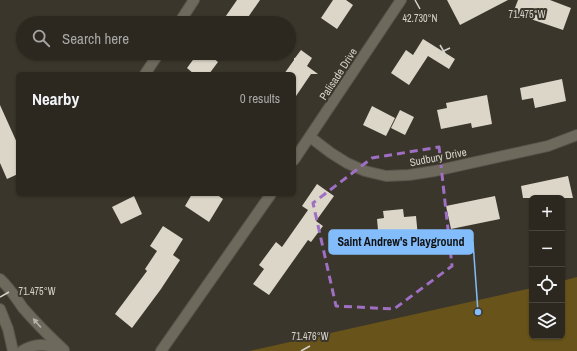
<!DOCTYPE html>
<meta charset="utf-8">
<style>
:root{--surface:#2c2820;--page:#343029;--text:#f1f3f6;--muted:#a6a6a5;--line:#48443e}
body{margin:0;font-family:"Archivo Narrow",sans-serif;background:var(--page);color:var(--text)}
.controls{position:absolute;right:12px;bottom:12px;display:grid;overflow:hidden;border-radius:6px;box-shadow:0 1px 3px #0004}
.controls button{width:36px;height:36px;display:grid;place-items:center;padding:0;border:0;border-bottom:1px solid var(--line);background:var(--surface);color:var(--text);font:20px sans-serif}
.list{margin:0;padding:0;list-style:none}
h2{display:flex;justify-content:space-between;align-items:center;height:52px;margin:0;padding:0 16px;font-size:17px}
h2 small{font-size:13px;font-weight:400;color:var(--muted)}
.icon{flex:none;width:22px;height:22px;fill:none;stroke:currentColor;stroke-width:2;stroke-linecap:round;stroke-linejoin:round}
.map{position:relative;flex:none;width:577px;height:351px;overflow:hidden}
.search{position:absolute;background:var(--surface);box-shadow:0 1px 3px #0004;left:16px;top:16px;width:280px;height:44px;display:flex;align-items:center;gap:10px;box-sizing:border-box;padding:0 14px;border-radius:22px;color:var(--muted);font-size:15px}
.panel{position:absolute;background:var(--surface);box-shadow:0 1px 3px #0004;left:16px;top:72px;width:280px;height:124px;border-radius:6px}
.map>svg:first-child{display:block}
.green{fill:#68541a}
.building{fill:#dbd6c8}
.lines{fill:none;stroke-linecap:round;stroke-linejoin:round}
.street-casing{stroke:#58544a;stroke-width:12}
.secondary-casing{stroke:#58544a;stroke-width:12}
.street{stroke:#6e695d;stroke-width:10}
.secondary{stroke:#6e695d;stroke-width:10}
.oneway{fill:#b7b3ab}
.marked{fill:none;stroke:#9f6fc4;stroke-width:3;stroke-dasharray:8 5;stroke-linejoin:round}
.ticks{fill:none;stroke:#d6d3cc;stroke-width:1.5}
.labels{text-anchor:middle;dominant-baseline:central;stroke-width:4;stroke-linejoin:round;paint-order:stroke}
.street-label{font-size:11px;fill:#d6d3cc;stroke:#3a362b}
.ticks-label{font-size:10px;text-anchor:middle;fill:#d6d3cc;stroke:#3a362b;stroke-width:4;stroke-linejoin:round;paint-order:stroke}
.leader{fill:none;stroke:#83bcfb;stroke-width:1.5}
.callout-dot{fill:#83bcfb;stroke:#3a362b;stroke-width:1.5}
.callout{fill:#83bcfb;stroke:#83bcfb;stroke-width:1.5}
.callout-label{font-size:12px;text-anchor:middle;font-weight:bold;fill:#111}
</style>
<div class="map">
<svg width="577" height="351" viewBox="0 0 577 351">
<rect width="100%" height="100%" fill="#3a362b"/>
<!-- green -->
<path class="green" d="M577,277v74h-328l283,-63v48h30v-55z"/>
<!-- building -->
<path class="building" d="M237,0h23l-16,23h-23z
M333,0h13l7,5 -16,24 -16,-11z
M447,0h61l-48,25z
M518,0h32l21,8 -8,22 -50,-17z
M423,39l32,20 -6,10 -21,-13 -19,29 -18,-12 15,-23 7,5z
M301,50l11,8 -5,8 11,8h-7l-17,25v-25h-10l10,-14v-2h1z
M198,53h9l11,9 -9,12h-15l-7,-6z
M562,79l4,22 -31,7 -2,-10 -11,2 -2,-12z
M487,95l5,29 -20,4 -1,-5 -30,6 -4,-19 10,-2 -1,-5z
M0,105l18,40v29l-11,5 -7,-16z
M372,106l23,12 -9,18 -23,-11z
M400,110l14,7 -9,18 -14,-7z
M568,176l5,22h-50l-2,-12z
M317,184l17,12 -18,25 7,5 -12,16 -3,-2 -39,55 -16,-11 11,-15 -5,-4 17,-23 6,5 26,-37 -6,-4z
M192,194h24l7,5 -14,23 -24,-16z
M134,196l8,18 -21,10 -9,-17z
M495,196l5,23 -49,10 -5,-23z
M403,209l1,8 12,-1 2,21 -39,4 -2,-22 7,-1 -1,-7z
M163,226l20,13 -10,16 7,5 -19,29 -29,39 -17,-14 32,-43 -2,-2 12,-18 -7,-5z"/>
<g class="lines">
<!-- street casing -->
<g class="street-casing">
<path id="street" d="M179,23l15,-23
M145,74l14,-21
M310,137l21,16 16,10 18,8 21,5 23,-1 26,-4 113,-25 29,-11
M294,160l107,-160
M161,351l110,-157"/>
</g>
<!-- secondary casing -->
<g class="secondary-casing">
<path id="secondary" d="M0,279c9,8 16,19 23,29 13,15 27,29 41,42
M0,309l8,20 5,22
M22,351c15,-9 24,-6 40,-2"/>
</g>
<!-- street -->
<use href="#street" class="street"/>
<!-- secondary -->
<use href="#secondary" class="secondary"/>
</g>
<!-- one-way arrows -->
<defs><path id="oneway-solid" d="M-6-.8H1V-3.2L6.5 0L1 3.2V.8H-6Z"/></defs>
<use class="oneway" href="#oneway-solid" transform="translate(37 323) rotate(-131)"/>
<!-- marked area -->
<path class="marked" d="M439,147l13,119 -58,43 -58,-3 -23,-103 59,-45z"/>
<!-- ticks -->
<path class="ticks" d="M415,0l5,9M527,5l8,-5M440,45l7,12M437,54l13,-6M0,297l9,-5M301,351l9,-5"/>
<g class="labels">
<!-- street labels -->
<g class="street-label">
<text transform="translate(338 74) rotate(-57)">Palisade Drive</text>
<text transform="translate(438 157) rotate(-11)">Sudbury Drive</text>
</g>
</g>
<g class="ticks-label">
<text x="527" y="18">71.475°W</text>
<text x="420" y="22">42.730°N</text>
<text x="37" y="295">71.475°W</text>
<text x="310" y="340">71.476°W</text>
</g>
<!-- callouts -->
<path class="leader" d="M478 312L473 242"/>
<circle class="callout-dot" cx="478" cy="312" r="4"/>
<rect class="callout" x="329" y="230" width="144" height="24" rx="4"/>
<g class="callout-label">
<text x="401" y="246">Saint Andrew's Playground</text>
</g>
</svg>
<div class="controls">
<button>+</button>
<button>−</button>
<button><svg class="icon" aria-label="locate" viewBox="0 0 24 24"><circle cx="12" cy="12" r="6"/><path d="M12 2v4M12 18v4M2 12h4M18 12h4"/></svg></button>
<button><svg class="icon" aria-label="layers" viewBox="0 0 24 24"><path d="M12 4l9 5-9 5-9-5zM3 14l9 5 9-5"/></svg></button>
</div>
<div class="search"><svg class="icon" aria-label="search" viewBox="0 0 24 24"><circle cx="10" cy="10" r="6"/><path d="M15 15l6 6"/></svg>Search here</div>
<section class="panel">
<h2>Nearby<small>0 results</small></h2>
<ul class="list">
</ul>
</section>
</div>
